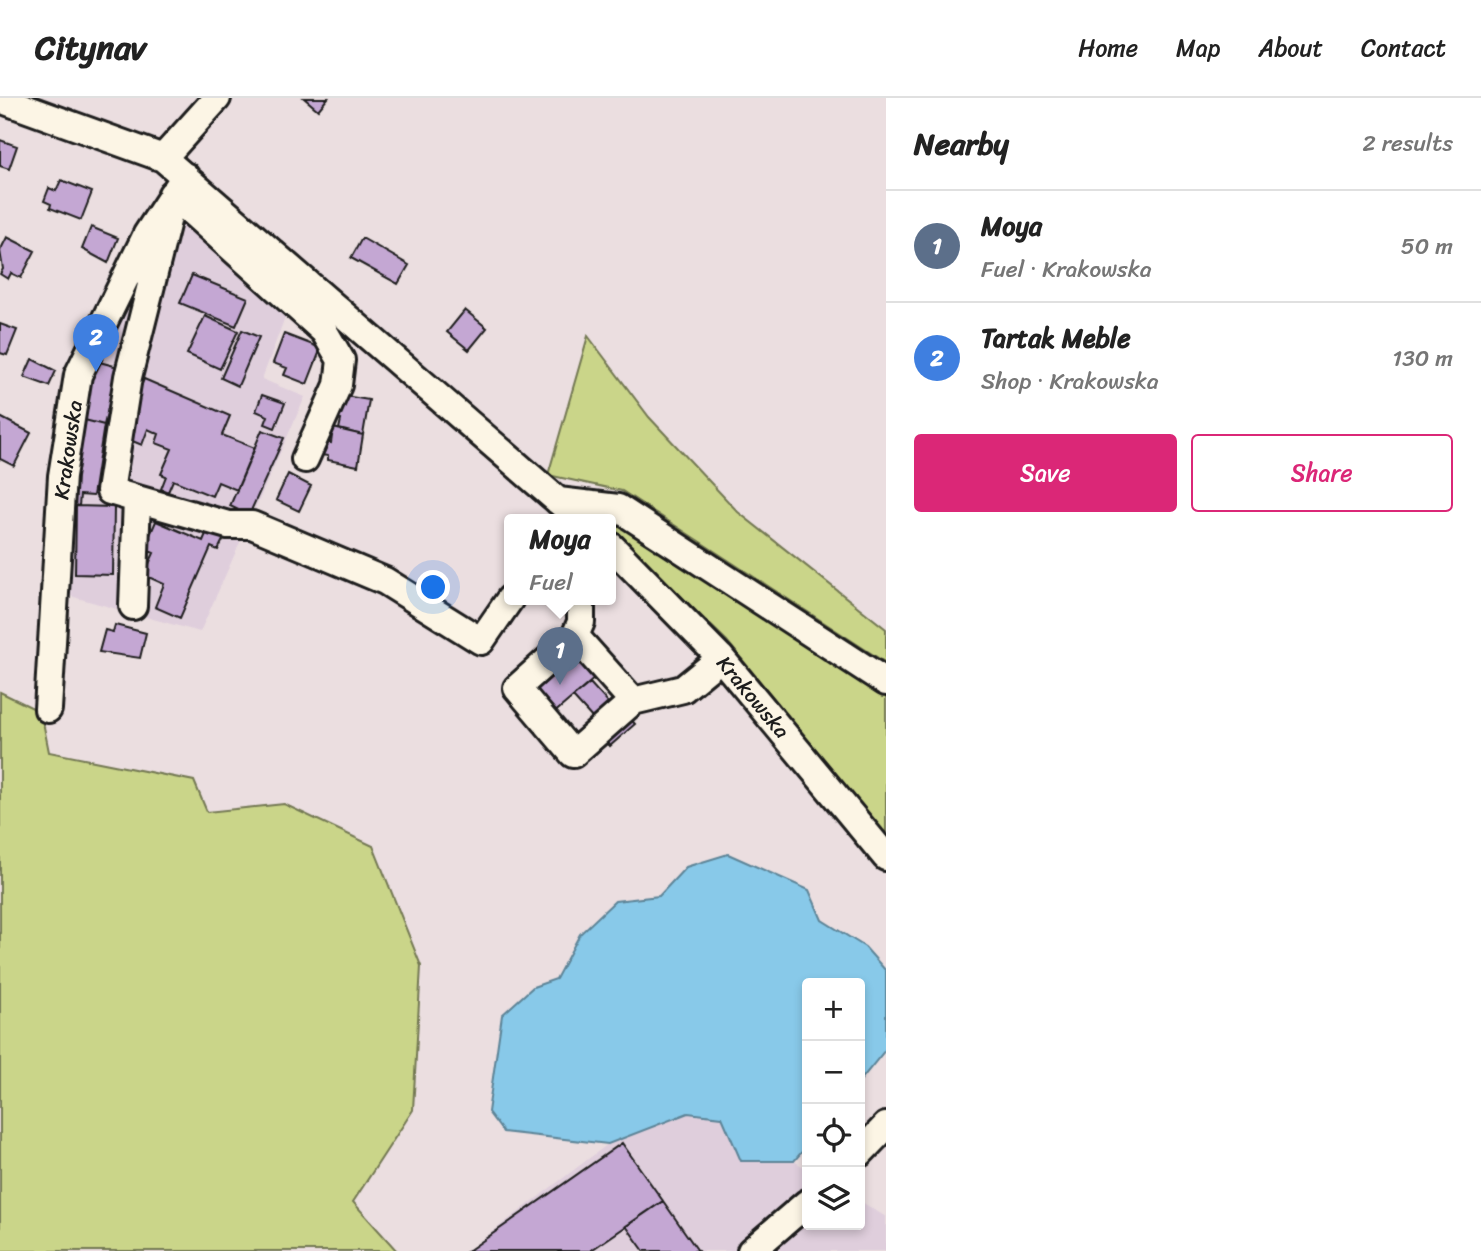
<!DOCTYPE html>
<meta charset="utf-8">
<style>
:root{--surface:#fff;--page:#f6f6f6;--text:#222;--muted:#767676;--line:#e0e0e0;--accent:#db2777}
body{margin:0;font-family:Sriracha,sans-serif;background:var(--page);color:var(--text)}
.controls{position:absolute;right:21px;bottom:21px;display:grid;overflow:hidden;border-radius:7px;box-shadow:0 4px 10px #0003}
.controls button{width:63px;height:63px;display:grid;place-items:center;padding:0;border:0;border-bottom:2px solid var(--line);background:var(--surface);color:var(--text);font:35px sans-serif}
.you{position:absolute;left:434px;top:490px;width:24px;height:24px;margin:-18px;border:5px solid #fff;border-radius:50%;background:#1a73e8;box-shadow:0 0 0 10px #1a73e833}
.badge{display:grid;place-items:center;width:46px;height:46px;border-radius:50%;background:var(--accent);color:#fff;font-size:23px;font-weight:700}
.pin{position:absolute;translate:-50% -58px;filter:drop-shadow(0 2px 4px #0008)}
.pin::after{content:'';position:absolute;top:37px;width:24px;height:21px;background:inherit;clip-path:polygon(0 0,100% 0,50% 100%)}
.popup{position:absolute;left:504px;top:416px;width:112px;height:91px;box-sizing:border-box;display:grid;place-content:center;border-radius:7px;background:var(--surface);filter:drop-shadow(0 2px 5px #0005);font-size:23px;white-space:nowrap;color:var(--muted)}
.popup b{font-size:26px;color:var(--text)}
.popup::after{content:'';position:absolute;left:50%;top:100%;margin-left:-14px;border:14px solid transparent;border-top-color:var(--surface)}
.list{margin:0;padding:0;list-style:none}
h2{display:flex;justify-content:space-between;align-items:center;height:91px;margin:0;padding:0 28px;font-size:30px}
h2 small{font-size:23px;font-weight:400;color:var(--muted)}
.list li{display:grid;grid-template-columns:46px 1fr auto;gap:21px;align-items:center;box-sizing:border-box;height:112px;padding:0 28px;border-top:2px solid var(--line)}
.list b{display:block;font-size:26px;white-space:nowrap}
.list p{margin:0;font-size:23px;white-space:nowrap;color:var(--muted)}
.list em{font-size:23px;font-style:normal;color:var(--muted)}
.actions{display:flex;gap:14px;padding:21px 28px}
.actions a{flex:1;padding:16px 0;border:2px solid var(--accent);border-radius:7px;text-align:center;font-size:24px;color:var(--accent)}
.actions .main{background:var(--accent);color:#fff}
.icon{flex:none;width:38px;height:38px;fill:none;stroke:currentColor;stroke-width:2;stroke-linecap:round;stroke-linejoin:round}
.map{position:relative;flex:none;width:886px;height:1153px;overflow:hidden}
header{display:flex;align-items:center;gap:42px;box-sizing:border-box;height:98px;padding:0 35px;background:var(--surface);border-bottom:2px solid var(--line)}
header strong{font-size:33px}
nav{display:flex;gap:38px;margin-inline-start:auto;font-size:24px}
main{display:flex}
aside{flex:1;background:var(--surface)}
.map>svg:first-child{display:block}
.built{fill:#dfcedc}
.green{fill:#cad589;stroke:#737852;stroke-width:2}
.water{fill:#88c9e9;stroke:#5d8497;stroke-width:2}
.building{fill:#c4a7d3;stroke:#1c1c1c;stroke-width:2}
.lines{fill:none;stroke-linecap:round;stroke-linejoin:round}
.minor-casing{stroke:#1c1c1c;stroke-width:32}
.minor{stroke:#fcf5e5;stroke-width:26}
.labels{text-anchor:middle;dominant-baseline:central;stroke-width:6;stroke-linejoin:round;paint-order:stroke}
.street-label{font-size:21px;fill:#1c1c1c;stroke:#fcf5e5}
</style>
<header>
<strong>Citynav</strong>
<nav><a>Home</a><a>Map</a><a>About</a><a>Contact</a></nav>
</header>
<main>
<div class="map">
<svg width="886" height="1153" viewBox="0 0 886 1153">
<rect width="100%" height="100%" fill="#ebdee0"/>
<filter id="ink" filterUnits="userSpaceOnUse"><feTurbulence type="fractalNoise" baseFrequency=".0143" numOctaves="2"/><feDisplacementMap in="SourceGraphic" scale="14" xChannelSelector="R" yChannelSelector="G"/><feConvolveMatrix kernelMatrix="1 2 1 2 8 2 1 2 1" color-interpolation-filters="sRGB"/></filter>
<g filter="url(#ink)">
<!-- built -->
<path class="built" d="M183,92l112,100 -33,89 43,18 -105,235 -137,-38 19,-218z
M688,1015l34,4 19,44h53l13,8v56h53v-24l26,16v34h-419l141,-107z"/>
<!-- green -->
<path class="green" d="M588,238l61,81 89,95 148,117v34l-264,-172 -74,-16z
M617,421l269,175v142l-159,-195 -116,-112v-9z
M0,594l41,20 8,40 145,29 13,31 77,-8 89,42 48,120 -8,144 -60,92 44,49h-397z"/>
<!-- water -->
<path class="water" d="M728,756l81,36 13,30 43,27 21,24v78l-26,32v-98h-53v163l-13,15h-53l-19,-44 -34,-4 -80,31 -105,-12 -15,-20 14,-97 31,-28 23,-8 24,-45 35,-33 44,-5 27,-29z"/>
<!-- building -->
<path class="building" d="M304,0h24l-10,12z
M0,42l17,6 -8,23 -9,-3z
M61,82l31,12 -11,28 -31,-12 1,-4 -7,-3 5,-13 7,3z
M91,129l27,11 -10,25 -26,-14z
M7,139l28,14 -14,27 -10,-5 -3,6 -8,-5 3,-5 -3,-18z
M362,140l47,27 -11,19 -47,-26z
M192,177l56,23 -12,28 -56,-23z
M465,212l22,18 -18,22 -22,-18z
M205,218l33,15 -18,38 -33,-15z
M0,226l17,6 -10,25 -7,-2z
M242,232l17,7 -21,49 -17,-8z
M284,236l37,14 -14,36 -23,-9 3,-7 -14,-5z
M32,261l24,12 -7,15 -25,-9z
M92,262l26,7 -14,58 -27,-7z
M144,281l86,37 -8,19 33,13 -18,42 -19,-8 -6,14 -39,-16 -5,12 -7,-3 5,-13 -5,-2 11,-25 -16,-6 3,-9 -11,-5 -6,16 -17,-7 2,-19z
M262,297l23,8 -10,25 -10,-4 3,-8 -12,-5z
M345,298l24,4 -6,35 -24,-6 2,-9 -7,-1 2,-12 7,1z
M0,319l31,16 -17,33 -14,-7z
M77,320l27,7 -11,71 -13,-1 -1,11 -11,-2z
M333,330l30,7 -5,31 -30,-6v-4l-7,-1 3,-13 7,1z
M262,332l22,8 -35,77 -19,-9z
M288,376l23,12 -12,25 -23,-11z
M76,408l38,1 -1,68 -38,-1z
M156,423l47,20 5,-12 17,7 -7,14 -7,-3 -31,71 -25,-11 9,-23 -20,-9 10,-22 -10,-4z
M115,527l31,8 -6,25 -41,-6 6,-22 8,2z
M572,553l23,27 -42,36 -23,-27z
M590,585l18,20 5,-4 22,25 -25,22 -21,-22 5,-4 -21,-23z
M622,1045l41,58 -73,50h-122z
M663,1103l35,50h-54l-18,-25z"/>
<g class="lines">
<!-- minor casing -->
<g class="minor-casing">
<path id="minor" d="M0,1l163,59 416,361
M163,60l54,-60
M172,96l152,137 17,29 -3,25 -33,74
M137,401l91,26h24l133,56 96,60 29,-42
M558,403l60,7 268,174
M611,448l110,112 165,199
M133,508l4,-107 -27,-8 18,-114 42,-168
M575,538l58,65 -60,53 -56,-66 58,-52 6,-14v-23
M633,603l50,-12 38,-31
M48,611l14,-233 16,-101 69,-141 38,-58
M860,1055l26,-27
M751,1153l56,-48"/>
</g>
<!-- minor -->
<use href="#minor" class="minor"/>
</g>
</g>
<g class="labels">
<!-- street labels -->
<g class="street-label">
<text transform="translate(68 352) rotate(-82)">Krakowska</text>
<text transform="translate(753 599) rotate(50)">Krakowska</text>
</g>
</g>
</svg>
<div class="controls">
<button>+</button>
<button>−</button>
<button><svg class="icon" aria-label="locate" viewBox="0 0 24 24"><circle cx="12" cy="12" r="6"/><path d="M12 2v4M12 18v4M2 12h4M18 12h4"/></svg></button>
<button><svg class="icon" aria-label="layers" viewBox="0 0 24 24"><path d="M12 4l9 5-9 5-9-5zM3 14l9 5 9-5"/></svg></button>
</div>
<div class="you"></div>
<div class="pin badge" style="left:560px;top:587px;background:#5c6f8a">1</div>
<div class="popup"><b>Moya</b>Fuel</div>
<div class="pin badge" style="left:96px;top:274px;background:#3f7fe0">2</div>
</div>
<aside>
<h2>Nearby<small>2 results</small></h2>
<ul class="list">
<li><span class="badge" style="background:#5c6f8a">1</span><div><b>Moya</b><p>Fuel · Krakowska</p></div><em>50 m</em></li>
<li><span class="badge" style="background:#3f7fe0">2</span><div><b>Tartak Meble</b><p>Shop · Krakowska</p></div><em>130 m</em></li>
</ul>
<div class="actions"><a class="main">Save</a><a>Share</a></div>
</aside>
</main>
